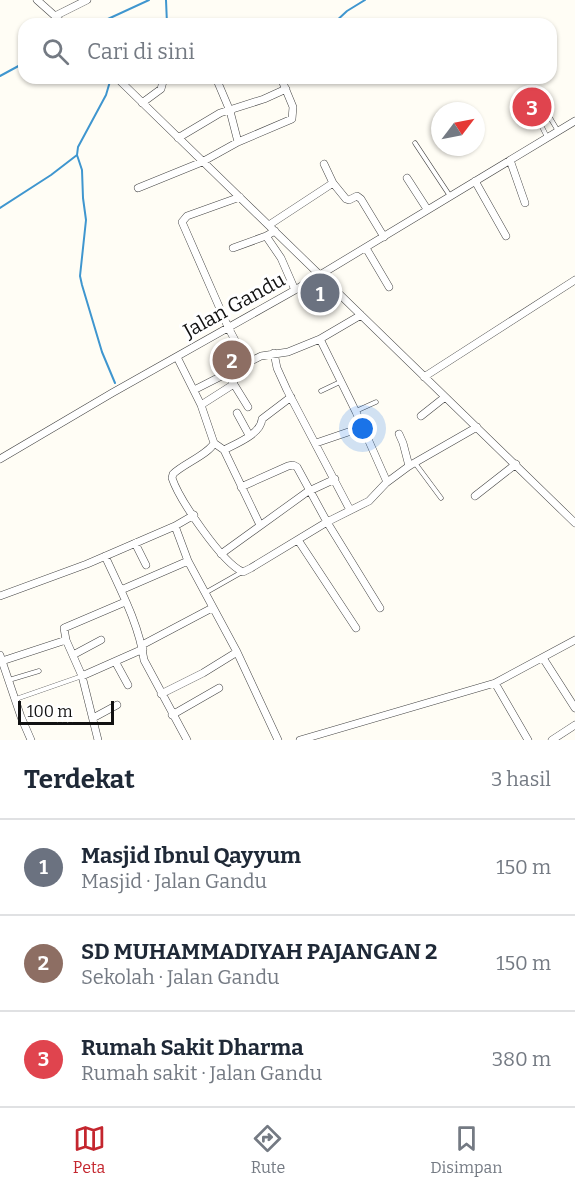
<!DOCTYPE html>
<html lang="id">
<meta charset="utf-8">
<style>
:root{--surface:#fff;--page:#f2f2f3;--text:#1f2937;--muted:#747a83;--line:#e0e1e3;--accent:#c4262e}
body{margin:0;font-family:Bitter,serif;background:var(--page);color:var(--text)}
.compass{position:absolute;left:431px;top:102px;width:54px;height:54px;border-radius:50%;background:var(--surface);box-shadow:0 2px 4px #0004;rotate:58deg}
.scale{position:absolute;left:18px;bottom:15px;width:96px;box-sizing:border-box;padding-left:6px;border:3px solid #111;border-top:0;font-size:16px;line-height:21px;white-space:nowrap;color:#111;-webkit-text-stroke:4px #fff;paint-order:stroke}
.you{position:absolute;left:363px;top:429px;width:21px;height:21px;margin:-15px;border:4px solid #fff;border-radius:50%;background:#1a73e8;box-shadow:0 0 0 9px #1a73e833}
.badge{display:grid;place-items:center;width:39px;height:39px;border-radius:50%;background:var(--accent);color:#fff;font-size:20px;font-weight:700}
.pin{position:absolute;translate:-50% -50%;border:3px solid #fff;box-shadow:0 2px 6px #0006}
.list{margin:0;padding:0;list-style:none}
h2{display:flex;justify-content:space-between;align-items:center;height:78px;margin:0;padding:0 24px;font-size:26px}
h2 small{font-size:20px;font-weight:400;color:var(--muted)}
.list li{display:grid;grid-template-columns:39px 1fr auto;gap:18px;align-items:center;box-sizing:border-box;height:96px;padding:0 24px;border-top:2px solid var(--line)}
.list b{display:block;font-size:22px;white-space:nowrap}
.list p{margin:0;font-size:20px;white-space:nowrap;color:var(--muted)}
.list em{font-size:20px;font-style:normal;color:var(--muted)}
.icon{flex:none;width:33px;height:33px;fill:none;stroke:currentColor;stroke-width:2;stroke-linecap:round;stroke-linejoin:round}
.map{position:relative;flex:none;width:575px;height:740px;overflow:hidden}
.search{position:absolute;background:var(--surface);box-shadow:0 2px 4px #0004;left:18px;right:18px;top:18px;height:66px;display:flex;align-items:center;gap:15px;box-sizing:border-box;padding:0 21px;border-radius:18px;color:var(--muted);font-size:22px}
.sheet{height:366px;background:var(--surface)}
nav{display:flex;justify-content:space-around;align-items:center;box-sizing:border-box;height:84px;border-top:2px solid var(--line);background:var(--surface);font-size:16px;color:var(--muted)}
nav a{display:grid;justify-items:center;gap:3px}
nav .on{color:var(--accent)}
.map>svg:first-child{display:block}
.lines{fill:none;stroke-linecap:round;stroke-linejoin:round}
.stream{stroke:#3f96cf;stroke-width:2}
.lane-casing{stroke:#444;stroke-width:5}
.street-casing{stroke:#444;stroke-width:8}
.lane{stroke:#fff;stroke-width:4}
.street{stroke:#fff;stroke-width:7}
.labels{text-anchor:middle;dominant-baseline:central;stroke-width:6;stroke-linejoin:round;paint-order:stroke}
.street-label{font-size:20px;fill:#111;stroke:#fff}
</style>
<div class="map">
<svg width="575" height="740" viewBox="0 0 575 740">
<rect width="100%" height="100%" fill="#fffdf5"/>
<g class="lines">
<!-- stream -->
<path class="stream" d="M166,0l1,24
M97,24l52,-24
M333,24l14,-13 18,-11
M0,76l24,-13
M111,78l-5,17 -28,52 -1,8 5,15 1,28 3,22 -6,56 2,9 20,67 13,31
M0,208l51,-33 26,-20"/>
<!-- lane casing -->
<g class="lane-casing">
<path id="lane" d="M547,137l-14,-28 10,-3 15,25
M415,143l35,53
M321,391l19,-9
M356,411l20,-9
M415,463l26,35
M205,593l37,-21
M9,680l30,-9
M16,699l66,-23"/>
</g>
<!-- street casing -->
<g class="street-casing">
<path id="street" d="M37,0l18,16
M63,24l-8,-8 32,-16
M117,78l458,445
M216,78l14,33 8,31
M142,103l19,-14 3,-11
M178,138l42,-25 44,-14 22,-10
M510,160l15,43
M324,164l9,19
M407,178l20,31
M475,181l31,55
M138,188l64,-26 36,-20 54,-23 1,-12 -12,-29
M240,197l-53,19 -5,6 46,105 19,36
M269,225l64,-42 13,16 3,1 8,-4 4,3 23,38
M266,236l15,22 14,32
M233,248l33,-12 9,-5
M366,248l23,39
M320,339l36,73 31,70
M274,353l3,15 10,22 63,120
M177,357l24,48 13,38c-5,11 -31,21 -41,31l-1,4c7,21 50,85 71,94l8,-4 76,-46 42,-21 17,-18 23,-17 68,-39
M227,373l21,34
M424,377l151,-97
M194,390l67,-34 27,-4 32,-13 41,-24
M201,405l33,-21
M237,413l12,22
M421,416l24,-19
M399,434l4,9 6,23
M214,443l10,7c13,-7 37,-16 38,-31l29,-22
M316,443l47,-16
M224,450l36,75
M0,459l112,-66 183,-103 280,-169
M241,487l47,-21 5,-1 4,2 30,55 53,86
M475,496l41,-32
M175,526l13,35 49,91 41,88
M298,540l58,88
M135,543l11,22
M221,554l86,-62 28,-13
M105,556c15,33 34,68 39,104l43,80
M121,590l67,-29
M0,596l87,-32 88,-38 19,-11
M142,645l70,-37
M0,655l21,62 10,23
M73,655l28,-15
M543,658l32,50
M2,661l64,-21
M116,663l12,22
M82,676l61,-27
M495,683l33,57
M161,694l42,-21 34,-21
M172,715l47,-27
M93,718l24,-13
M98,740l-16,-64 -16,-36 -2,-12 61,-26
M300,740l195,-57 80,-43
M552,740l23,-15"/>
</g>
<!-- lane -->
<use href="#lane" class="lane"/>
<!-- street -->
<use href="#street" class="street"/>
</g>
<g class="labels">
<!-- street labels -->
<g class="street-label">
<text transform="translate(234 305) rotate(-29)">Jalan Gandu</text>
</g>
</g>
</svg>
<svg class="compass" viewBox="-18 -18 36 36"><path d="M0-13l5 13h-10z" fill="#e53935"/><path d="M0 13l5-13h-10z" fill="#747a83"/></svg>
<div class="scale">100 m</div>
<div class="you"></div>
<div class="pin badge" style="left:320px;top:293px;background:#6b7280">1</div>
<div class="pin badge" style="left:232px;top:360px;background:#8d6e63">2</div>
<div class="pin badge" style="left:532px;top:107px;background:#e0444e">3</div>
<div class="search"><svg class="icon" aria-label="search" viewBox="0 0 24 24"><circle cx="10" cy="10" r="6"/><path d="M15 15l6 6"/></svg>Cari di sini</div>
</div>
<section class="sheet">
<h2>Terdekat<small>3 hasil</small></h2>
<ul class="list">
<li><span class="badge" style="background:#6b7280">1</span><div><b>Masjid Ibnul Qayyum</b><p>Masjid · Jalan Gandu</p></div><em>150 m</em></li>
<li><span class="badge" style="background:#8d6e63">2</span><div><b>SD MUHAMMADIYAH PAJANGAN 2</b><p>Sekolah · Jalan Gandu</p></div><em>150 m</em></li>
<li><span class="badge" style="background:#e0444e">3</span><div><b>Rumah Sakit Dharma</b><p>Rumah sakit · Jalan Gandu</p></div><em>380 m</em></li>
</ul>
</section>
<nav>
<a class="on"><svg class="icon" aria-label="map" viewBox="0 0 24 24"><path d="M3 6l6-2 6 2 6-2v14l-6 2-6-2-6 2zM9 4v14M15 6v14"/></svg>Peta</a>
<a><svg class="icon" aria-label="directions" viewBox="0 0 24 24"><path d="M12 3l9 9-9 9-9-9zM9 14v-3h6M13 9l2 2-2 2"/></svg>Rute</a>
<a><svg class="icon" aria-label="saved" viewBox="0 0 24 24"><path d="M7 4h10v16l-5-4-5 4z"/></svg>Disimpan</a>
</nav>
